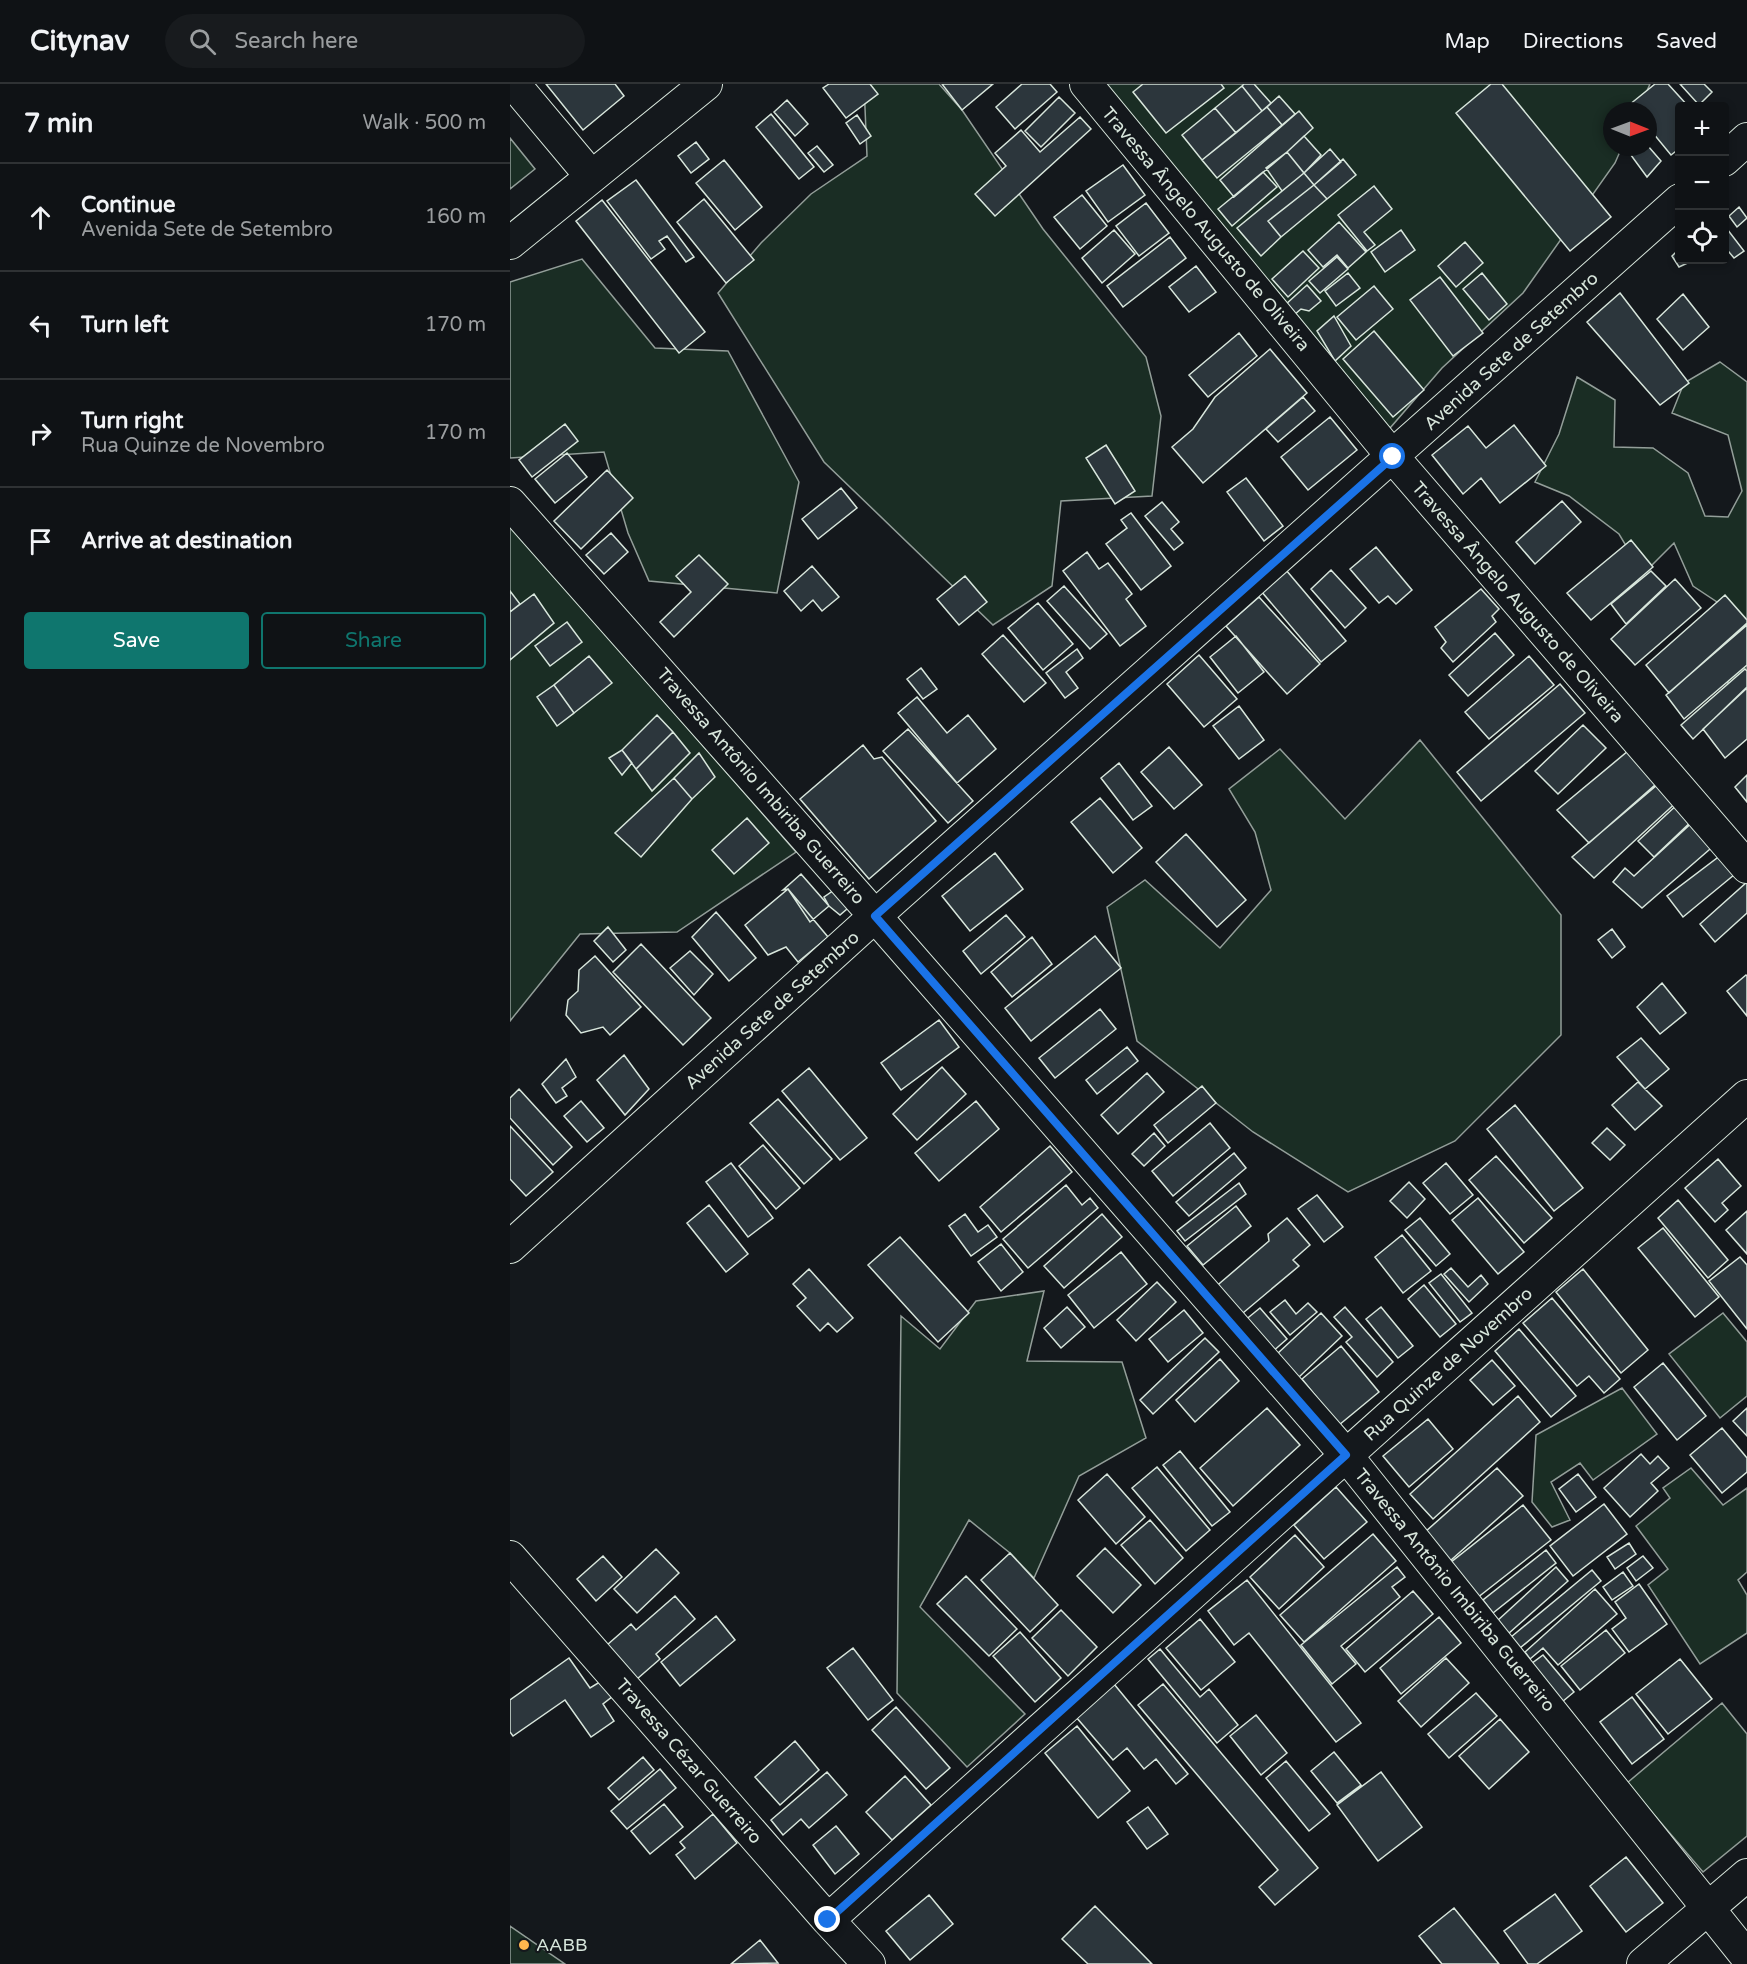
<!DOCTYPE html>
<meta charset="utf-8">
<style>
:root{--surface:#0f1215;--page:#181b1e;--text:#f1f3f6;--muted:#9b9ea0;--line:#2f3234;--accent:#0f766e}
body{margin:0;font-family:"Varela Round",sans-serif;background:var(--page);color:var(--text)}
.controls{position:absolute;right:18px;top:18px;display:grid;overflow:hidden;border-radius:6px;box-shadow:0 3px 9px #0003}
.controls button{width:54px;height:54px;display:grid;place-items:center;padding:0;border:0;border-bottom:2px solid var(--line);background:var(--surface);color:var(--text);font:30px sans-serif}
.compass{position:absolute;left:1093px;top:18px;width:54px;height:54px;border-radius:50%;background:var(--surface);box-shadow:0 3px 9px #0003;rotate:91deg}
.stop{position:absolute;width:18px;height:18px;margin:-14px;border:4px solid #1a73e8;border-radius:50%;background:#fff}
.stop.end{background:#1a73e8;border-color:#fff;box-shadow:0 2px 6px #0008}
.list{margin:0;padding:0;list-style:none}
h2{display:flex;justify-content:space-between;align-items:center;height:78px;margin:0;padding:0 24px;font-size:26px}
h2 small{font-size:20px;font-weight:400;color:var(--muted)}
.list li{display:grid;grid-template-columns:39px 1fr auto;gap:18px;align-items:center;box-sizing:border-box;height:108px;padding:0 24px;border-top:2px solid var(--line)}
.list b{display:block;font-size:22px;white-space:nowrap}
.list p{margin:0;font-size:20px;white-space:nowrap;color:var(--muted)}
.list em{font-size:20px;font-style:normal;color:var(--muted)}
.actions{display:flex;gap:12px;padding:18px 24px}
.actions a{flex:1;padding:14px 0;border:2px solid var(--accent);border-radius:6px;text-align:center;font-size:21px;color:var(--accent)}
.actions .main{background:var(--accent);color:#fff}
.icon{flex:none;width:33px;height:33px;fill:none;stroke:currentColor;stroke-width:2;stroke-linecap:round;stroke-linejoin:round}
.map{position:relative;flex:none;width:1237px;height:1880px;overflow:hidden}
header{display:flex;align-items:center;gap:36px;box-sizing:border-box;height:84px;padding:0 30px;background:var(--surface);border-bottom:2px solid var(--line)}
header strong{font-size:28px}
nav{display:flex;gap:33px;margin-inline-start:auto;font-size:21px}
.search{width:420px;height:54px;background:var(--page);display:flex;align-items:center;gap:15px;box-sizing:border-box;padding:0 21px;border-radius:33px;color:var(--muted);font-size:22px}
main{display:flex}
aside{flex:1;background:var(--surface)}
.map>svg:first-child{display:block}
.green{fill:#1a2d24;stroke:#939e99;stroke-width:1.5}
.building{fill:#2c363c;stroke:#d8e6dc;stroke-width:1.5}
.lines{fill:none;stroke-linecap:round;stroke-linejoin:round}
.minor-casing{stroke:#d8e6dc;stroke-width:34}
.minor{stroke:#14181c;stroke-width:32}
.route{stroke:#1a73e8;stroke-width:8}
.poi-dot{fill:#ffb74d;stroke:#14181c;stroke-width:2}
.labels{text-anchor:middle;dominant-baseline:central;stroke-width:4.5;stroke-linejoin:round;paint-order:stroke}
.street-label{font-size:18px;fill:#d8e6dc;stroke:#14181c}
.poi-label{font-size:18px;fill:#d8e6dc;stroke:#14181c;text-anchor:start}
</style>
<header>
<strong>Citynav</strong>
<div class="search"><svg class="icon" aria-label="search" viewBox="0 0 24 24"><circle cx="10" cy="10" r="6"/><path d="M15 15l6 6"/></svg>Search here</div>
<nav><a>Map</a><a>Directions</a><a>Saved</a></nav>
</header>
<main>
<aside>
<h2>7 min<small>Walk · 500 m</small></h2>
<ul class="list">
<li><svg class="icon" aria-label="ahead" viewBox="0 0 24 24"><path d="M12 20V5M6 11l6-6 6 6"/></svg><div><b>Continue</b><p>Avenida Sete de Setembro</p></div><em>160 m</em></li>
<li><svg class="icon" aria-label="left" viewBox="0 0 24 24"><path d="M17 20v-9H6M10 6l-5 5 5 5"/></svg><div><b>Turn left</b></div><em>170 m</em></li>
<li><svg class="icon" aria-label="right" viewBox="0 0 24 24"><path d="M7 20v-9h11M14 6l5 5-5 5"/></svg><div><b>Turn right</b><p>Rua Quinze de Novembro</p></div><em>170 m</em></li>
<li><svg class="icon" aria-label="arrive" viewBox="0 0 24 24"><path d="M6 21V4h12l-3 4 3 4H6"/></svg><div><b>Arrive at destination</b></div></li>
</ul>
<div class="actions"><a class="main">Save</a><a>Share</a></div>
</aside>
<div class="map">
<svg width="1237" height="1880" viewBox="0 0 1237 1880">
<rect width="100%" height="100%" fill="#14181c"/>
<!-- green -->
<path class="green" d="M354,0h75l23,26 81,119 103,128 15,59 -9,80 -91,5 -9,85 -59,39 -169,-163 -106,-169 43,-50 50,-49 56,-38z
M593,0h547l-12,27h-26v36h10l-7,16 -92,130 -81,75 -52,60z
M0,54l25,31 -25,20z
M72,175l73,89 73,3 71,131 -22,111 -128,-12 -21,-48 -24,-81 -94,6v-176z
M1210,278l27,20v313l-13,8 -15,-51 16,-26 -9,-18 -33,-22 -19,-43 -31,31 -24,-40 -50,-38 -34,-14 24,-48 18,-57 38,23 -1,47 39,1 35,25 17,43 23,1 14,-26 -14,-56 -56,-22 12,-30z
M0,441l286,327 -119,80 -97,2 -70,87z
M910,656l141,175v120l-106,106 -107,51 -95,-60 -116,-91 -30,-134 38,-27 75,68 51,-58 -16,-58 -26,-43 51,-40 65,70z
M534,1207l-17,70 95,1 24,76 -67,38 -45,102 -24,-25 -41,-33 -49,87 105,107 -58,53 -70,-74 4,-377 39,33 36,-48z
M1213,1229l24,29v54l-27,22 -51,-64z
M1112,1304l35,46 -64,46 -13,-17 -29,19 19,38 -18,7 -20,-25 4,-67z
M1181,1384l32,37 24,-17v84l-9,8 9,15v38l-47,31 -52,-79 20,-16 -32,-43 34,-28 -7,-10z
M1212,1619l25,31v102l-44,36 -76,-89z
M0,1842l55,38h-55z"/>
<!-- building -->
<path class="building" d="M36,0h69l9,12 -41,34z
M319,0h41l8,10 -32,24 -23,-30z
M432,0h51l-31,26z
M512,0h28l7,8 -42,37 -19,-22z
M633,0h78l3,4 -58,45 -33,-41z
M734,0h10l17,19 -9,8 -20,-25z
M981,0h11l109,133 -41,34 -114,-138z
M1145,0h13l20,22h-8v11l-3,3 3,4v24l-9,7 -23,-28v-16h-14l-5,-6z
M1170,0h24l8,8 -13,13z
M732,2l20,25 -26,22 -21,-25z
M769,12l16,18 -13,11 -15,-18z
M549,13l16,16 -34,34 -16,-16z
M277,16l21,24 -13,12 -21,-24z
M757,23l15,18 -65,53 -15,-18z
M705,24l21,25 -34,27 -20,-25z
M789,27l14,17 -26,24 -53,45 -14,-17z
M261,30l43,53 -15,12 -43,-52z
M347,31l14,21 -11,8 -14,-21z
M570,33l11,12 -96,87 -20,-22 31,-28 -11,-13 26,-23 19,22z
M794,52l17,19 -17,18 -17,-21z
M186,58l13,17 -18,14 -13,-17z
M307,62l16,19 -9,7 -16,-19z
M1138,62l13,15 -14,16 -22,-30z
M820,65l11,13 -27,23 -10,-12z
M777,68l17,21 -22,18 -16,-23z
M833,75l13,16 -29,24 -13,-14z
M214,76l38,47 -27,23 -39,-47z
M613,81l22,30 -37,27 -22,-31z
M753,88l14,15 -45,39 -14,-17z
M794,89l10,12 -46,36 13,16 -20,19 -24,-28z
M126,96l58,77 -8,5 -19,-26 -8,5 6,8 -14,10 -44,-58z
M804,101l13,14 -46,38 -13,-16z
M864,102l18,23 -28,23 11,13 -8,6 -29,-36z
M572,111l25,31 -27,23 -26,-32z
M194,115l50,61 -28,23 -49,-61z
M92,116l103,132 -26,21 -103,-132z
M636,119l23,30 -30,23 -23,-30z
M1229,123l8,11 -10,9 -8,-11z
M829,138l27,30 -18,16 -11,-13 -14,12 -15,-17z
M1214,141l20,26 -10,7 -10,-12z
M604,146l21,24 -33,29 -20,-25z
M891,146l14,20 -30,22 -14,-20z
M660,153l16,21 -63,49 -16,-21z
M955,158l18,21 -27,24 -18,-21z
M1170,164v12h14l-15,7 -7,-11z
M793,167l16,17 -31,29 -16,-18z
M827,173l11,12 -28,24 -11,-12z
M686,182l20,26 -27,20 -20,-25z
M838,189l12,15 -24,18 -11,-15z
M972,189l25,31 -18,16 -26,-31z
M930,193l43,56 -30,23 -43,-56z
M797,201l14,16 -12,10 -8,-2 -7,6 -9,-10z
M864,202l19,23 -37,31 -19,-23z
M1110,209l69,90 -29,22 -73,-83z
M1173,210l26,33 -26,23 -26,-31z
M824,232l17,30 -16,15 -18,-30z
M864,247l50,59 -31,27 -50,-58z
M729,249l18,23 -49,41 -19,-22z
M760,265l37,44 -104,90 -31,-36 21,-18 22,-32z
M793,313l12,14 -37,31 -12,-13z
M820,333l27,33 -49,40 -27,-33z
M55,340l13,17 -46,36 -13,-17z
M1004,341l32,41 -46,37 -19,-25 -18,16 -31,-39 36,-29 18,22z
M596,361l29,46 -20,13 -29,-46z
M57,369l20,24 -32,26 -20,-24z
M97,386l26,28 -52,51 -27,-28z
M736,394l37,48 -19,15 -37,-49z
M331,404l16,20 -39,31 -16,-20z
M1052,417l19,21 -46,42 -19,-22z
M652,418l17,20 -8,7 12,14 -9,7 -29,-34z
M621,429l40,53 -30,24 -35,-46 21,-16 -6,-8z
M101,449l17,19 -24,22 -18,-19z
M1121,456l22,27 -62,53 -24,-27z
M866,463l36,43 -16,14 -8,-8 -9,7 -29,-34z
M577,468l12,17 9,-6 24,31 -6,5 20,27 -26,20 -57,-75z
M189,471l29,29 -54,53 -14,-15 31,-30 -15,-16z
M302,482l27,31 -17,14 -9,-11 -12,11 -17,-20z
M776,486l60,71 -25,21 -60,-71z
M821,486l35,38 -21,20 -34,-39z
M1141,487l15,15 -40,38 -15,-20z
M455,492l22,26 -28,23 -22,-26z
M1165,495l26,29 -66,57 -24,-26z
M554,502l43,48 -17,15 -43,-48z
M971,505l18,20 -7,7 4,6 -43,40 -12,-14 5,-6 -11,-15z
M0,507l10,13 -10,8z
M24,510l20,29 -44,37v-48z
M1215,511l22,25v3l-78,70 -23,-28z
M749,513l61,67 -33,30 -61,-68z
M528,519l35,41 -30,26 -35,-42z
M57,538l15,20 -32,24 -15,-20z
M1237,541v40l-63,54 -18,-24z
M985,549l19,22 -46,41 -19,-21z
M493,551l43,48 -22,19 -42,-48z
M726,552l28,36 -26,21 -28,-36z
M567,565l6,9 -17,14 12,16 -13,10 -19,-25z
M689,571l38,44 -33,28 -37,-43z
M79,572l23,27 -38,30 -20,-28z
M1019,572l25,29 -65,54 -24,-27z
M411,584l16,21 -14,10 -16,-20z
M1235,585l2,2v16l-54,52 -12,-14z
M1050,600l25,29 -104,88 -24,-29z
M44,601l20,28 -17,13 -20,-29z
M1237,604v51l-22,19 -22,-29z
M407,613l30,36 21,-18 28,34 -39,34 -59,-70z
M729,622l25,34 -25,19 -26,-33z
M147,631l16,17 -37,37 -14,-19z
M1073,641l23,23 -48,46 -23,-23z
M398,645l65,72 -25,22 -65,-72z
M163,648l17,21 -38,38 -16,-22z
M353,661l11,14 8,-2 54,64 -67,58 -69,-80z
M1124,662l30,31 -75,66 -32,-33z
M659,663l33,38 -28,24 -33,-37z
M112,666l10,13 -10,12 -13,-17z
M189,669l16,24 -23,22 -18,-21z
M609,679l33,43 -19,14 -32,-42z
M1237,691v27l-12,-15z
M164,694l18,21 -51,58 -26,-24z
M1153,696l17,19 -86,79 -22,-21z
M590,714l42,50 -29,25 -42,-51z
M1171,717l15,16 -42,40 -16,-16z
M237,734l22,25 -35,31 -22,-24z
M1186,735l21,24 -75,65 -29,-26 12,-14 9,8z
M676,750l60,66 -29,27 -61,-65z
M1215,768l15,18 -57,47 -16,-21z
M485,769l28,36 -53,42 -28,-35z
M291,790l28,32 -19,16 -22,-33 -5,1z
M1237,798v31l-32,29 -15,-18z
M330,802l14,17 -14,12 -11,-9 -5,-9z
M278,805l40,48 -30,25 -12,-15 -18,8 -23,-30z
M206,828l40,46 -27,23 -37,-44z
M496,831l19,22 -44,37 -18,-23z
M98,843l18,23 -13,12 -19,-21z
M1102,845l13,18 -13,11 -14,-18z
M585,852l26,32 -90,73 -26,-33z
M522,853l20,27 -40,33 -21,-25z
M131,860l70,74 -28,27 -70,-73z
M180,867l23,23 -19,21 -24,-27z
M85,872l46,51 -31,28 -7,-8 -22,6 -15,-18 2,-15 10,-9 1,-21z
M1236,891l1,1v40l-20,-25z
M1152,899l24,30 -26,21 -23,-27z
M590,925l16,20 -61,49 -16,-20z
M429,936l20,27 -58,43 -20,-27z
M1131,954l28,31 -24,20 -28,-32z
M617,963l11,14 -41,33 -11,-14z
M114,971l25,34 -24,26 -28,-35z
M56,975l10,18 -14,11 5,8 -11,7 -14,-19z
M432,983l24,27 -49,46 -24,-26z
M299,984l58,70 -27,22 -58,-69z
M637,989l17,19 -46,42 -17,-19z
M1128,998l24,24 -27,24 -23,-25z
M692,1002l14,17 -48,40 -14,-18z
M9,1005l53,58 -19,18 -43,-47v-20z
M268,1015l54,60 -28,25 -54,-61z
M71,1017l23,27 -17,14 -23,-26z
M466,1017l23,28 -60,52 -24,-28z
M1005,1021l68,83 -29,23 -67,-82z
M700,1039l20,25 -57,48 -21,-25z
M0,1042l43,46 -27,24 -16,-17z
M1097,1044l18,17 -15,15 -18,-17z
M644,1049l11,13 -21,20 -12,-12z
M253,1061l37,43 -24,21 -37,-43z
M540,1062l22,26 -71,60 -21,-25z
M724,1069l12,15 -57,48 -13,-14z
M986,1072l56,62 -28,25 -55,-63z
M1208,1075l23,27 -19,17 6,7 -13,12 -30,-34z
M221,1079l42,55 -25,19 -42,-55z
M936,1079l27,32 -23,19 -27,-31z
M899,1098l16,17 -18,19 -17,-17z
M729,1099l7,11 -61,47 -8,-10z
M556,1101l16,20 8,-7 8,10 -70,60 -25,-29z
M807,1111l26,32 -19,15 -26,-33z
M968,1114l46,54 -26,22 -46,-54z
M1168,1116l50,60 -20,18 -50,-60z
M199,1121l39,49 -22,18 -39,-49z
M726,1122l15,20 -48,39 -16,-19z
M1237,1127v43l-21,-24z
M455,1130l13,18 10,-7 9,12 -26,19 -22,-30z
M592,1130l20,23 -58,51 -20,-22z
M777,1134l23,27 -17,15 6,6 -62,52 -24,-29 56,-48 -1,-7z
M910,1134l30,36 -14,12 -31,-36z
M1153,1144l56,69 -24,20 -57,-69z
M892,1151l29,36 -28,22 -28,-36z
M390,1153l69,76 -31,29 -70,-77z
M491,1160l22,28 -22,19 -23,-29z
M611,1168l26,32 -53,44 -26,-33z
M1230,1173l7,8v64l-38,-48z
M941,1184l17,19 13,-12 7,9 -19,18 -25,-28z
M299,1185l44,49 -16,14 -9,-9 -8,8 -23,-25 9,-8 -13,-14z
M1073,1185l65,81 -27,23 -65,-81z
M931,1190l31,39 -12,9 -31,-39z
M647,1198l19,20 -40,39 -19,-21z
M914,1201l32,39 -16,13 -32,-38z
M1042,1214l68,81 -16,14 -15,-17 -12,10 -54,-63z
M775,1216l11,14 12,-11 9,9 -27,23 -20,-23z
M557,1223l18,20 -24,21 -17,-20z
M835,1223l48,55 -16,15 -31,-35 6,-5 -18,-20z
M871,1223l32,39 -15,12 -32,-39z
M750,1224l27,31 -16,14 -27,-32z
M674,1226l19,23 -35,29 -19,-23z
M811,1229l21,23 -44,42 -21,-24z
M1009,1245l57,67 -25,21 -56,-66z
M695,1254l14,14 -66,62 -13,-14z
M831,1262l38,46 -40,33 -37,-46z
M710,1275l19,22 -44,41 -19,-22z
M982,1276l23,26 -22,19 -23,-25z
M1153,1279l43,53 -29,24 -43,-53z
M1008,1312l22,26 -107,97 -23,-25z
M757,1324l33,37 -67,61 -33,-38z
M1237,1324v28l-14,-15z
M918,1335l25,30 -44,38 -26,-31z
M1212,1344l25,30v14l-25,21 -32,-38z
M670,1367l50,61 -18,14 -49,-61z
M1131,1370l9,10 8,-8 11,12 -18,15 7,8 -28,26 -26,-29z
M647,1383l53,63 -24,21 -54,-63z
M987,1384l26,28 -73,65 -25,-29z
M597,1390l38,43 -29,27 -38,-44z
M1068,1390l18,23 -20,15 -17,-23z
M826,1403l31,35 -43,37 -30,-34z
M1094,1420l23,30 -54,42 -23,-30z
M1013,1421l28,35 -74,58 -27,-35z
M640,1436l33,38 -28,26 -34,-39z
M863,1450l23,27 -92,81 -24,-27z
M785,1451l29,32 -45,42 -29,-32z
M1119,1459l7,11 -21,15 -8,-12z
M595,1464l36,37 -28,28 -36,-37z
M146,1465l23,24 -42,40 -23,-24z
M1036,1466l10,13 -63,50 -10,-13z
M500,1469l48,52 -28,27 -49,-52z
M93,1472l19,21 -26,24 -19,-22z
M1133,1472l10,12 -17,13 -9,-13z
M887,1483l8,10 -13,10 8,10 -59,49 15,18 -24,20 -31,-39z
M1046,1483l12,14 -60,53 -11,-13z
M1082,1486l9,11 -81,67 -9,-11z
M1113,1488l10,14 -21,14 -9,-13z
M456,1492l51,53 -28,27 -52,-52z
M737,1496l114,143 -25,19 -87,-109 -15,12 -26,-34z
M1129,1500l28,40 -38,28 -17,-23 14,-11 -11,-16z
M1085,1505l22,25 -59,51 -15,-17 -13,11 -5,-7z
M903,1507l20,23 -68,58 -19,-23z
M165,1512l20,23 -39,35 4,5 -23,20 -30,-34 24,-21 5,6z
M551,1526l36,37 -29,29 -36,-38z
M206,1532l19,24 -55,46 -19,-24z
M929,1533l22,26 -60,51 -21,-26z
M690,1535l35,43 -34,28 -35,-42z
M1096,1546l19,23 -45,37 -19,-24z
M510,1548l41,46 -26,24 -42,-46z
M343,1564l40,52 -25,20 -41,-52z
M650,1565l40,48 9,-8 29,36 -21,18 -69,-84z
M1033,1571l31,37 -12,10 -31,-38z
M59,1574l21,30 13,-8 10,16 -10,8 11,17 -23,16 -26,-37 -52,36 -3,-4v-32z
M936,1574l23,25 -48,44 -23,-26z
M1170,1575l32,40 -44,35 -32,-40z
M604,1600l74,90 -12,10 -20,-25 -12,10 -17,-21 -14,12 -37,-43z
M653,1600l155,184 -43,37 -16,-18 19,-17 -140,-165z
M966,1609l21,23 -48,42 -21,-24z
M1122,1613l32,42 -32,25 -32,-42z
M386,1623l54,61 -24,21 -54,-59z
M746,1631l31,38 -26,22 -31,-39z
M990,1635l29,33 -40,37 -30,-33z
M567,1642l53,65 -32,27 -53,-65z
M285,1657l24,29 -39,35 -25,-28z
M824,1668l27,33 -24,18 -26,-32z
M133,1673l11,13 -35,30 -11,-12z
M776,1677l44,53 -21,17 -43,-53z
M150,1685l16,19 -49,41 -16,-18z
M317,1688l20,23 -38,33 -8,-9 -18,16 -12,-15z
M871,1688l41,55 -44,34 -41,-56z
M395,1692l26,29 -39,35 -26,-28z
M154,1720l19,23 -33,27 -19,-23z
M638,1723l20,27 -21,15 -20,-27z
M203,1730l24,29 -42,36 -19,-24 9,-7 -5,-6z
M326,1742l23,28 -24,20 -22,-29z
M1116,1773l37,46 -37,29 -36,-46z
M1045,1810l27,37 -45,33h-9l-24,-33z
M419,1811l24,29 -43,36 -24,-29z
M585,1822l57,58h-64l-26,-25z
M944,1824l45,56h-57l-23,-28z
M250,1856l18,23 -47,1z"/>
<g class="lines">
<!-- minor casing -->
<g class="minor-casing">
<path id="minor" d="M4,0l77,92
M576,0l307,373 354,410
M1214,76l23,-21
M0,159l196,-159
M0,419l365,413 471,539 401,502
M0,1163l365,-331 805,-716
M0,1473l318,363 41,44
M318,1836l919,-824
M1133,1880l104,-89"/>
</g>
<!-- minor -->
<use href="#minor" class="minor"/>
</g>
<g class="lines">
<!-- route -->
<path class="route" d="M318,1836l518,-465 -471,-539 518,-459"/>
</g>
<!-- markers -->
<circle class="poi-dot" cx="14" cy="1861" r="6"/>
<g class="labels">
<!-- street labels -->
<g class="street-label">
<text transform="translate(696 145) rotate(50)">Travessa Ângelo Augusto de Oliveira</text>
<text transform="translate(1001 267) rotate(-42)">Avenida Sete de Setembro</text>
<text transform="translate(1008 518) rotate(49)">Travessa Ângelo Augusto de Oliveira</text>
<text transform="translate(251 702) rotate(49)">Travessa Antônio Imbiriba Guerreiro</text>
<text transform="translate(262 926) rotate(-42)">Avenida Sete de Setembro</text>
<text transform="translate(938 1280) rotate(-42)">Rua Quinze de Novembro</text>
<text transform="translate(945 1506) rotate(51)">Travessa Antônio Imbiriba Guerreiro</text>
<text transform="translate(179 1677) rotate(49)">Travessa Cézar Guerreiro</text>
</g>
<!-- poi labels -->
<g class="poi-label">
<text x="26" y="1861">AABB</text>
</g>
</g>
</svg>
<div class="controls">
<button>+</button>
<button>−</button>
<button><svg class="icon" aria-label="locate" viewBox="0 0 24 24"><circle cx="12" cy="12" r="6"/><path d="M12 2v4M12 18v4M2 12h4M18 12h4"/></svg></button>
</div>
<svg class="compass" viewBox="-18 -18 36 36"><path d="M0-13l5 13h-10z" fill="#e53935"/><path d="M0 13l5-13h-10z" fill="#9b9ea0"/></svg>
<div class="stop" style="left:883px;top:373px"></div>
<div class="stop end" style="left:318px;top:1836px"></div>
</div>
</main>
